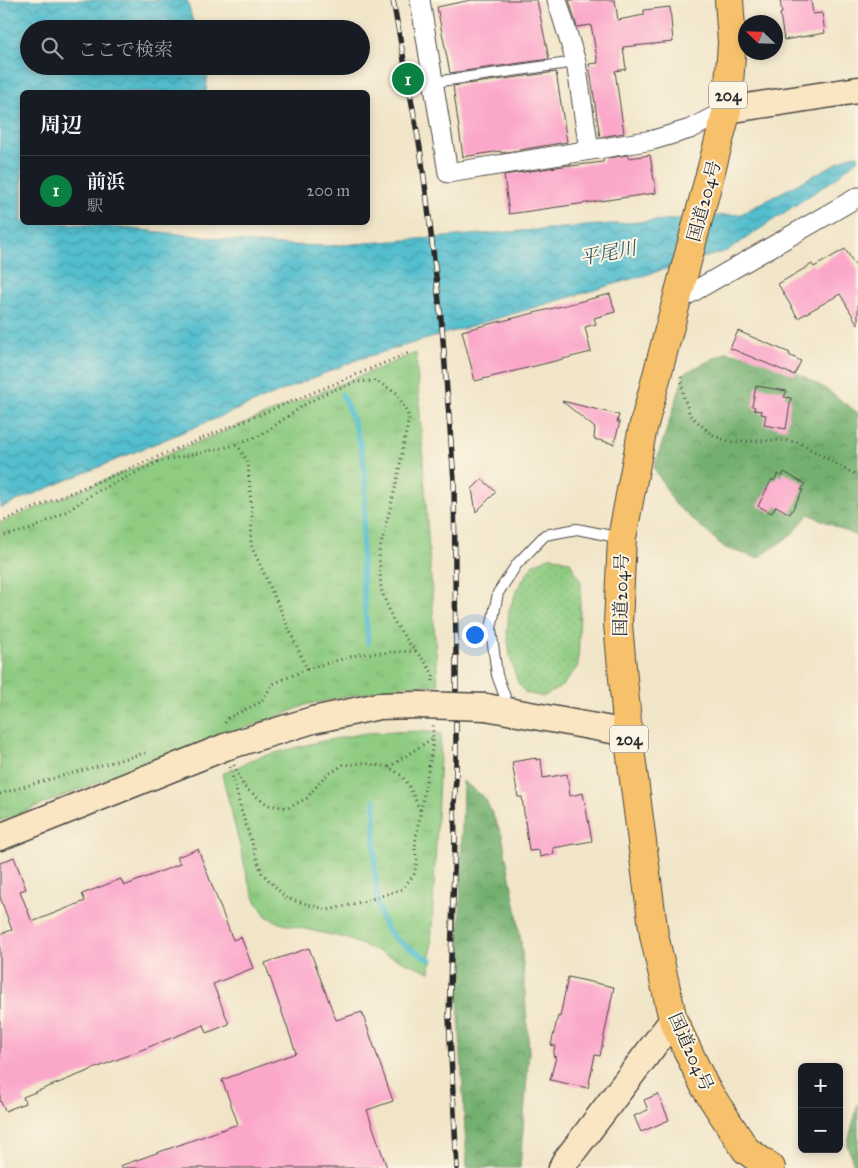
<!DOCTYPE html>
<html lang="ja">
<meta charset="utf-8">
<style>
:root{--surface:#171b24;--page:#20242c;--text:#f1f3f6;--muted:#9ea1a6;--line:#363941;--accent:#0b8043}
body{margin:0;font-family:"IM FELL Great Primer","Noto Serif JP",serif;background:var(--page);color:var(--text)}
.controls{position:absolute;right:15px;bottom:15px;display:grid;overflow:hidden;border-radius:8px;box-shadow:0 2px 8px #0003}
.controls button{width:45px;height:45px;display:grid;place-items:center;padding:0;border:0;border-bottom:1px solid var(--line);background:var(--surface);color:var(--text);font:25px sans-serif}
.compass{position:absolute;left:738px;top:15px;width:45px;height:45px;border-radius:50%;background:var(--surface);box-shadow:0 2px 8px #0003;rotate:293deg}
.you{position:absolute;left:474px;top:634px;width:18px;height:18px;margin:-12px;border:4px solid #fff;border-radius:50%;background:#1a73e8;box-shadow:0 0 0 8px #1a73e833}
.badge{display:grid;place-items:center;width:32px;height:32px;border-radius:50%;background:var(--accent);color:#fff;font-size:16px;font-weight:700}
.pin{position:absolute;translate:-50% -50%;border:2px solid #fff;box-shadow:0 1px 5px #0006}
.list{margin:0;padding:0;list-style:none}
h2{display:flex;justify-content:space-between;align-items:center;height:65px;margin:0;padding:0 20px;font-size:21px}
h2 small{font-size:16px;font-weight:400;color:var(--muted)}
.list li{display:grid;grid-template-columns:32px 1fr auto;gap:15px;align-items:center;box-sizing:border-box;height:70px;padding:0 20px;border-top:1px solid var(--line)}
.list b{display:block;font-size:19px;white-space:nowrap}
.list p{margin:0;font-size:16px;white-space:nowrap;color:var(--muted)}
.list em{font-size:16px;font-style:normal;color:var(--muted)}
.icon{flex:none;width:28px;height:28px;fill:none;stroke:currentColor;stroke-width:2;stroke-linecap:round;stroke-linejoin:round}
.map{position:relative;flex:none;width:858px;height:1168px;overflow:hidden}
.search{position:absolute;background:var(--surface);box-shadow:0 2px 8px #0003;left:20px;top:20px;width:350px;height:55px;display:flex;align-items:center;gap:12px;box-sizing:border-box;padding:0 18px;border-radius:28px;color:var(--muted);font-size:19px}
.panel{position:absolute;background:var(--surface);box-shadow:0 2px 8px #0003;left:20px;top:90px;width:350px;height:135px;border-radius:8px}
.map>svg:first-child{display:block}
.grass{fill:url(#grass-dots);stroke:#5d7c56}
.forest{fill:url(#forest-crowns);stroke:#4f6e4e}
.park{fill:url(#park-tufts);stroke:#5d7c56}
.water{fill:url(#water-waves);stroke:#3f747c}
.lines{fill:none;stroke-linecap:round;stroke-linejoin:round}
.stream{stroke:#53bece;stroke-width:5.5}
.building{fill:#fba7ca}
.lane-casing{stroke:#494743;stroke-width:12}
.street-casing{stroke:#494743;stroke-width:21}
.secondary-casing{stroke:#494743;stroke-width:29}
.highway-casing{stroke:#494743;stroke-width:30}
.path{stroke:#494743;stroke-width:3;stroke-dasharray:1 4;stroke-linecap:butt}
.lane{stroke:#fff;stroke-width:10}
.street{stroke:#fff;stroke-width:19}
.secondary{stroke:#fbe6c4;stroke-width:26}
.highway{stroke:#f6c16b;stroke-width:28}
.rail-casing{stroke:#2b2b2b;stroke-width:5.5}
.rail{stroke:#fcf5e5;stroke-width:4;stroke-dasharray:11;stroke-linecap:butt}
.secondary-bridge-casing{stroke:#494743;stroke-width:29;stroke-linecap:butt}
.secondary-bridge{stroke:#fbe6c4;stroke-width:26}
.labels{text-anchor:middle;dominant-baseline:central;stroke-width:4;stroke-linejoin:round;paint-order:stroke}
.shield{fill:#fcf5e5;stroke:#6a6863;stroke-width:1}
.shield-label{font-size:16px;font-weight:bold;fill:#2b2b2b}
.street-label{font-size:18px;fill:#2b2b2b;stroke:#fcf5e5}
.water-label{font-size:19px;font-style:italic;fill:#395e64;stroke:#fcf5e5}
</style>
<div class="map">
<svg width="858" height="1168" viewBox="0 0 858 1168">
<defs>
<pattern id="grass-dots" width="8" height="8" patternUnits="userSpaceOnUse" patternTransform="scale(1.25)"><rect width="8" height="8" fill="#8fcc82"/><path d="M2 2h.1M6 6h.1" fill="none" stroke="#7caf70" stroke-width="1.8" stroke-linecap="round"/></pattern>
<pattern id="forest-crowns" width="20" height="18" patternUnits="userSpaceOnUse" patternTransform="scale(1.25)"><rect width="20" height="18" fill="#73b070"/><path d="M2 6a3 3 0 1 1 6 0M12 15a3 3 0 1 1 6 0" fill="none" stroke="#5f8f5c"/></pattern>
<pattern id="park-tufts" width="24" height="20" patternUnits="userSpaceOnUse" patternTransform="scale(1.25)"><rect width="24" height="20" fill="#8fcc82"/><path d="M3 7l-1-3M5 7V3M7 7l1-3M15 17l-1-3M17 17v-4M19 17l1-3" fill="none" stroke="#7caf70"/></pattern>
<pattern id="water-waves" width="16" height="10" patternUnits="userSpaceOnUse" patternTransform="scale(1.25)"><rect width="16" height="10" fill="#53bece"/><path d="M0 5q4-4 8 0t8 0" fill="none" stroke="#459ba7"/></pattern>
</defs>
<rect width="100%" height="100%" fill="#fcf5e5"/>
<filter id="ink" filterUnits="userSpaceOnUse"><feTurbulence type="fractalNoise" baseFrequency=".02" numOctaves="2"/><feDisplacementMap in="SourceGraphic" scale="10" xChannelSelector="R" yChannelSelector="G"/><feConvolveMatrix kernelMatrix="1 2 1 2 8 2 1 2 1" color-interpolation-filters="sRGB"/></filter>
<filter id="wash" filterUnits="userSpaceOnUse"><feTurbulence type="fractalNoise" baseFrequency=".0096" numOctaves="4" result="noise"/><feDisplacementMap in="SourceGraphic" scale="20" xChannelSelector="R" yChannelSelector="G"/><feGaussianBlur stdDeviation="1.12" result="paint"/><feColorMatrix in="noise" values="0 0 0 0 0 0 0 0 0 0 0 0 0 0 0 0 0 1.4 0 .05"/><feComposite in="paint" operator="in"/></filter>
<g filter="url(#wash)">
<rect width="100%" height="100%" fill="#f1e5c8"/>
<!-- grass -->
<path class="grass" d="M552,556l18,6 11,20 -3,84 -16,20 -19,11 -17,-4 -8,-10 -8,-27 -3,-23 2,-23 9,-22 15,-24z"/>
<!-- forest -->
<path class="forest" d="M726,352l48,8 49,27 35,26v124l-49,-23 -18,21 -33,23 -33,-10 -50,-44 -21,-36 31,-95z
M463,781l22,17 17,37 15,80 5,35 7,101 -9,117h-53l-9,-171z
M858,1104v64h-3l-8,-23z"/>
<!-- park -->
<path class="park" d="M416,353l22,332h-30l-100,19 -43,18 -52,15 -213,84v-298z
M425,731l16,3 -11,238 -85,-34 -66,-15 -13,-7 -10,-15 -7,-18 -27,-109 37,-17 59,-15 48,-9z"/>
<!-- water -->
<path class="water" d="M0,0h187l8,29h-166v37h177l2,7 -2,19h-184v130c80,1 158,13 237,21 23,3 47,2 69,3l413,-32 109,-58 8,-1v4l-22,19 -109,73 -368,108 -359,149z"/>
<g class="lines">
<!-- stream -->
<path class="stream" d="M342,394c12,26 21,53 23,81 2,27 -3,54 -3,80 0,30 4,59 6,88
M375,800c0,32 -4,105 12,129 8,13 32,24 44,31"/>
</g>
<g id="blocks">
<!-- building -->
<path class="building" d="M471,0h66l12,59 -99,14 -13,-66z
M569,0h46l3,20 26,-5v-5l26,-3 3,35 -50,5 3,22 -11,2 9,62 -24,4 -11,-73 9,-1 -7,-38 -14,2z
M780,0h31l2,14 9,-1 3,20 -41,7 -4,-26 2,-1z
M556,72l11,70 -66,11 -1,-2 -37,6 -10,-71z
M628,155v3l22,-3 6,38 -147,21 -5,-39 66,-10v1l33,-4v-3z
M845,249l13,21v55l-18,-31 -42,24 -20,-34 34,-20 2,3z
M610,294l5,18 -21,6 2,6 -11,3 6,25 -116,29 -13,-50z
M738,331l52,22 -1,2 12,6 -7,14 -64,-27z
M756,386l31,5 -3,6 7,1 -5,31 -22,-4 2,-10 -5,-1 1,-3 -8,-1 1,-3 -3,-1z
M562,401l57,14 -2,7h3l-6,22 -20,-5 1,-11z
M784,472l21,12 -4,6h2l-13,24 -14,-8 -4,7 -14,-7 14,-27 2,2 4,-7 4,3z
M482,479l14,13 -20,20 -4,-23z
M536,758v2l5,-1 2,19 24,-4 3,22 13,-3 9,48 -39,7 1,6 -14,3 -1,-7 -10,1 -7,-54h-4l-6,-35z
M198,849l35,91 8,-3 12,31 -40,16 16,40 -22,9 -3,-8 -181,72 2,6 -20,8 -5,-11v-166l12,-4 -12,-33v-34l14,-6 12,32 -6,2 12,31 53,-21 -3,-7 39,-15 3,7 56,-22 -3,-7z
M309,948l27,72 26,-8 31,89 -26,9 20,58h-266l-1,-2 118,-42 -16,-44 74,-27 -31,-90z
M568,977l46,10 -14,69 -5,-1 -7,33 -38,-8 6,-23 -3,-1 2,-10 -4,-1 7,-29 2,1z
M658,1094l11,26 -28,12 -7,-16 14,-6 -4,-10z"/>
</g>
</g>
<g filter="url(#ink)">
<use href="#blocks" fill-opacity="0" stroke="#494743" stroke-width="1"/>
<g class="lines">
<!-- lane casing -->
<g class="lane-casing">
<path id="lane" d="M434,82l142,-20
M509,708l-12,-33 -6,-46 7,-36 19,-29 28,-29 32,-6 44,9"/>
</g>
<!-- street casing -->
<g class="street-casing">
<path id="street" d="M420,0l28,173 205,-33 37,-11 37,-19
M557,0l19,62 13,88
M677,301l181,-104"/>
</g>
<!-- secondary casing -->
<g class="secondary-casing">
<path id="secondary" d="M727,110l131,-20
M486,707l142,26
M0,837l225,-90 88,-27 66,-14 40,-1
M562,1168l2,-5 109,-143"/>
</g>
<!-- highway casing -->
<g class="highway-casing">
<path id="highway" d="M729,0l3,43 -5,67 -85,322 -20,106 -4,86 10,109 26,202 19,85 32,67 41,63 25,18"/>
</g>
<!-- path -->
<path class="path" d="M681,377l3,21 6,17 22,20 18,7 48,-2 20,2 60,34
M237,444l11,19 4,53 -1,29 56,124 53,-15 56,-3
M0,522l411,-170
M0,537l32,-8 35,-18 29,-19 62,-30 73,-16 30,-11 43,-30 24,-13 28,-10 20,-1 21,12 12,24 -13,68 -17,67 2,37 12,31 16,23 16,19 8,12v10
M225,723l3,-5 33,-16 12,-18 34,-15
M234,765l10,22 24,18 20,3 19,-10 16,-20 20,-13 20,-2 26,4 13,9 8,12 10,22
M230,767l12,46 20,60 24,25 42,12 38,-9 36,-12 12,-14 3,-14 -2,-12 1,-12 17,-93v-19
M389,767l44,-29
M0,794l22,-7 123,-34"/>
<!-- lane -->
<use href="#lane" class="lane"/>
<!-- street -->
<use href="#street" class="street"/>
<!-- secondary -->
<use href="#secondary" class="secondary"/>
<!-- highway -->
<use href="#highway" class="highway"/>
<!-- rail casing -->
<g class="rail-casing">
<path id="rail" d="M393,0l27,148 7,52 15,127 12,153 2,175v125l-2,22 1,38 -6,178 8,150"/>
</g>
<!-- rail -->
<use href="#rail" class="rail"/>
<!-- secondary-bridge casing -->
<g class="secondary-bridge-casing">
<path id="secondary-bridge" d="M419,705l67,2"/>
</g>
<!-- secondary-bridge -->
<use href="#secondary-bridge" class="secondary-bridge"/>
</g>
</g>
<g class="labels">
<!-- shield labels -->
<g class="shield">
<rect x="709" y="81.5" width="38" height="27" rx="4"/>
<rect x="610" y="725.5" width="38" height="27" rx="4"/>
</g>
<g class="shield-label">
<text x="728" y="95">204</text>
<text x="629" y="739">204</text>
</g>
<!-- street labels -->
<g class="street-label">
<text transform="translate(704 201) rotate(-75)">国道204号</text>
<text transform="translate(621 595) rotate(-89)">国道204号</text>
<text transform="translate(691 1052) rotate(66)">国道204号</text>
</g>
<!-- water labels -->
<g class="water-label">
<text transform="translate(608 253) rotate(-11)">平尾川</text>
</g>
</g>
</svg>
<div class="controls">
<button>+</button>
<button>−</button>
</div>
<svg class="compass" viewBox="-18 -18 36 36"><path d="M0-13l5 13h-10z" fill="#e53935"/><path d="M0 13l5-13h-10z" fill="#9ea1a6"/></svg>
<div class="you"></div>
<div class="pin badge" style="left:408px;top:79px">1</div>
<div class="search"><svg class="icon" aria-label="search" viewBox="0 0 24 24"><circle cx="10" cy="10" r="6"/><path d="M15 15l6 6"/></svg>ここで検索</div>
<section class="panel">
<h2>周辺<small></small></h2>
<ul class="list">
<li><span class="badge">1</span><div><b>前浜</b><p>駅</p></div><em>200 m</em></li>
</ul>
</section>
</div>
